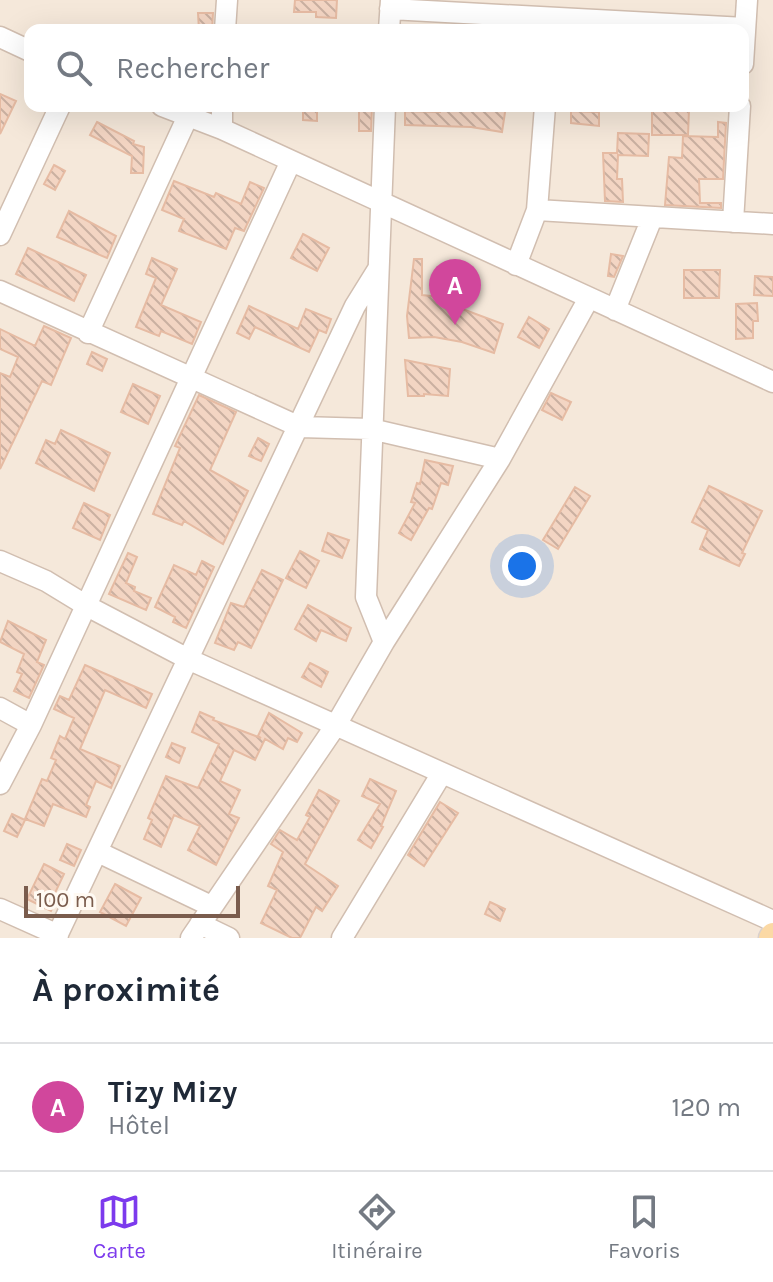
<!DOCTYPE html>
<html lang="fr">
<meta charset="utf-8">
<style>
:root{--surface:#fff;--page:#f6f6f7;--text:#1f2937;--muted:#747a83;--line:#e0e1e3;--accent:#7c3aed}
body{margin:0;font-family:Karla,sans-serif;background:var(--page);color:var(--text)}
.scale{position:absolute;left:24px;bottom:20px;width:216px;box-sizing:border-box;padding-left:8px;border:4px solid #7a5c4d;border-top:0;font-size:22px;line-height:28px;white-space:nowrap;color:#7a5c4d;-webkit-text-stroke:6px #fffaf3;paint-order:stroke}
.you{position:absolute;left:522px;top:566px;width:28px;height:28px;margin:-20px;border:6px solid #fff;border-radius:50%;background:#1a73e8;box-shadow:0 0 0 12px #1a73e833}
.badge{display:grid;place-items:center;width:52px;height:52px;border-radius:50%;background:var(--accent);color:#fff;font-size:26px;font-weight:700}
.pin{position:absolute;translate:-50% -66px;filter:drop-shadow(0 2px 4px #0008)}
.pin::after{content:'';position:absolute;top:42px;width:28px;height:24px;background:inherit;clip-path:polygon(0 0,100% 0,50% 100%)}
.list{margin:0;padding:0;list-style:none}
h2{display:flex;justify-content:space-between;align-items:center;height:104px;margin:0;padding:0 32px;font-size:34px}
h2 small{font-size:26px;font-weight:400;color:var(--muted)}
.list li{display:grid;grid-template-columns:52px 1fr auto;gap:24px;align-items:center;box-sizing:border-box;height:128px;padding:0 32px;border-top:2px solid var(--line)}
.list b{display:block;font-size:30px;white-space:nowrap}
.list p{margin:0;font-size:26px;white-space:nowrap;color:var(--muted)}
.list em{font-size:26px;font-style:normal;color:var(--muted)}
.icon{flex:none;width:44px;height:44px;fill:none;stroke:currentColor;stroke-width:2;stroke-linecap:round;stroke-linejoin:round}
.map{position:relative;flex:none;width:773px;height:938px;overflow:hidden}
.search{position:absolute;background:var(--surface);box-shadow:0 8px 32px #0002;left:24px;right:24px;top:24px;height:88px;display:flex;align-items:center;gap:20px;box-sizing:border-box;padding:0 28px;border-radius:16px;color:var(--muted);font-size:30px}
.sheet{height:232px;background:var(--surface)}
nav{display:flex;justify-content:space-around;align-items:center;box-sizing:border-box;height:112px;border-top:2px solid var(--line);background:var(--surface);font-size:22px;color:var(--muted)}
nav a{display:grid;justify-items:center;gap:4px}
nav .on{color:var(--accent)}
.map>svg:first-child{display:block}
.residential{fill:#f5e8da;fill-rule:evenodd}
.building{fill:url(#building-back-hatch);stroke:#e6bba3;stroke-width:2}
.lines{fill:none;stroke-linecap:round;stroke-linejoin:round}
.minor-casing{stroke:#d1beb0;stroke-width:23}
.major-casing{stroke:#dad1cd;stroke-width:27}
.minor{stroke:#fff;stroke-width:20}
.major{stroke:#fbd9a5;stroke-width:24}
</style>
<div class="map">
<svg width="773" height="938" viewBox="0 0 773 938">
<defs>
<pattern id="building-back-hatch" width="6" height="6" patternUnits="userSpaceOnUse" patternTransform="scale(2)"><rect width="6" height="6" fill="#f3d5c3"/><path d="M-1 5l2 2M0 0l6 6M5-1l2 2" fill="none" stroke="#cab0a1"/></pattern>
</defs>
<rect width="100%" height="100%" fill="#fdf6ec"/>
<!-- residential -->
<path class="residential" d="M0,0h773v938h-773zM30,30h713v76h-713z"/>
<!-- building -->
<path class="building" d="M295,0h42l-1,18 -20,-1v-5h-22z
M198,13h15l-1,17h-13z
M0,94l16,7 -16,33z
M303,106h14v15l-14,-1z
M359,106h13l-1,25h-12z
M440,106h66l-4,26 -31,-5 -66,-2v-14l35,1z
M652,106h18v4h19l-1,25h-36z
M571,111l28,1v14l-28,-3z
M97,122l37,19 -1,3 11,3 -1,26h-12l1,-17 -42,-21z
M718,122l8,1 -3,56h-24l1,24h21v5l-56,-3 4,-48 13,1 1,-22 35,1z
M618,133l31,1 -1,22 -30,-1 -1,24h5l1,23 -18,-1 -2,-48h14z
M54,165l11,6 -10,19 -11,-6z
M174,181l40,16 2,-4 25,11 9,-22 14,6 -20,43 -9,-3 -9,21 -47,-18 5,-12 -22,-9z
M69,211l47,25 -9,22 -50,-21z
M303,234l26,14 -12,23 -26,-13z
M28,248l58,27 -12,26 -58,-27z
M611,254l12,2 -9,21 -6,-1z
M152,258l25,11 -16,36 40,17 -9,22 -31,-13 -2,5 -23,-9 20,-49 -10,-4z
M414,259h8v36l37,4 -2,8 46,17 -9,29 -32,-11 -28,-5 -25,1 -2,-22z
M684,270h36l-1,28h-35z
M755,276l18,1v19l-19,-1z
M757,303l1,18h-5v17l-17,1v-35z
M249,306l49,23 8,-20 25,10 -5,14 -7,-3 -10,22 -54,-25 -6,12 -12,-6z
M529,317l20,12 -10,19 -21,-11z
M44,326l27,12 -20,47 -9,-4 -42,88v-96l10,4 8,-20 -18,-8v-20l35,17z
M92,352l15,7 -5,12 -15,-7z
M405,360l45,9 -2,27 -24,-2v2h-16z
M133,384l27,12 -12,28 -27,-12z
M551,393l20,9 -9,18 -20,-10z
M199,395l37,17 -26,58 38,21 -25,53 -39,-23 -2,4 -29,-11 27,-66 -5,-2z
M61,430l49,23 -16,38 -58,-28 10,-23 9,4z
M258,438l11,6 -8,17 -12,-5z
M425,460l28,6 -5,19 -7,-2 -9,26 -3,-1 -18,32 -12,-7 16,-30 -4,-1 6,-19 3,1z
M709,486l53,25 -20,42 3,1 -6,12 -39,-17 8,-19 -16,-8z
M575,487l15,9 -32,53 -15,-9z
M84,503l26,12 -10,25 -27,-12z
M328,533l21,7 -7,18 -20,-7z
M300,551l19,10 -13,27 -20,-10z
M128,553l9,4 -11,26 9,4 -1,4 17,7 -5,12 -37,-16z
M202,561l12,6 -28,61 -13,-6 2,-5 -20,-10 19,-42 22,10z
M262,570l21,10 -32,68 -13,-6 -4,8 -19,-7 16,-40 13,4z
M308,605l43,23 -5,13 -25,-11 -5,11 -21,-12z
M8,621l38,19 -9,22 7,3 -15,33 -15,-7 8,-17 -5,-2 7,-18 -24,-12z
M310,663l18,9 -7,15 -19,-10z
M85,665l67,29 -6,14 -41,-18 -25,59 40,17 -9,22 -15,-7 -10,24 4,2 -4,10 -33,-13 -9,22 -19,-7 17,-40 5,2 9,-21 -5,-2 9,-22 5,3 9,-21 -20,-9 6,-13 9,4z
M200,712l14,6 -1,2 48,18 -3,-2 11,-23 33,20 -5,9 -9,-4 -5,11 -18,-10 -10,21 -21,-10 -14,31 20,9 -11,24 10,4 -23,47 -28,-15 12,-24 -26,-11 -13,32 -17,-8 8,-19 -4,-2 18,-42 32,12 21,-44 -27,-12z
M172,743l13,5 -6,15 -13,-6z
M370,779l26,12 -15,35 2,1 -12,21 -13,-8 22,-36 -18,-8z
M319,790l20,11 -34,63 33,22 -16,25 -6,-4 -16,31h-8l-31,-15 16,-33 -9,-4 15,-34 -12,-8 9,-14 17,10 13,-23 -4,-2z
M440,802l18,11 -34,53 -16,-11z
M12,814l13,6 -8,17 -13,-6z
M67,844l14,6 -7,16 -14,-6z
M44,864l20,10 -10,21 4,2 -7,14 -24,-12z
M115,884l26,14 -15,28 -26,-14z
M490,902l15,7 -5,12 -15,-7z"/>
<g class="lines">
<!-- minor casing -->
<g class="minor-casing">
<path id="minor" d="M390,9l355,19
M225,30l2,-30
M389,30l2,-30
M0,37l30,14
M743,64l4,-64
M162,106l60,23 551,253
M222,129v-23
M537,210l236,14
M733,222l7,-116
M0,235l60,-129
M516,265l21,-55 8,-104
M0,291l300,136 71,2 129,30
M615,310l37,-92
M88,333l100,-217
M0,561l46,20 41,25 103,54 583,261
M384,642l-18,-45 19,-491
M0,708l31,17 260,-564
M0,784l31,-59
M98,852l113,54
M0,909l58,26
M200,924l29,14
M56,938l299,-632 23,-37
M191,938l145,-213 48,-83 116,-183 89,-161
M342,938l100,-165"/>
</g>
<!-- major casing -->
<g class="major-casing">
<path id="major" d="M771,938l2,-3"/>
</g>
<!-- minor -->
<use href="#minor" class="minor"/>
<!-- major -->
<use href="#major" class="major"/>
</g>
</svg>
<div class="scale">100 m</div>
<div class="you"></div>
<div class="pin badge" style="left:455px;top:325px;background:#d1479c">A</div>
<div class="search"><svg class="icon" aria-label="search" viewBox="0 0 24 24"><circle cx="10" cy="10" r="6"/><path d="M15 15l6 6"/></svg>Rechercher</div>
</div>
<section class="sheet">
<h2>À proximité<small></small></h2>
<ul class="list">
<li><span class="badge" style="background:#d1479c">A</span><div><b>Tizy Mizy</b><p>Hôtel</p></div><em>120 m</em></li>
</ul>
</section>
<nav>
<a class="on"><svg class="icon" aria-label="map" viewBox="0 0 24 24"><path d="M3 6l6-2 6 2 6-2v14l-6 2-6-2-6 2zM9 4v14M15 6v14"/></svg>Carte</a>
<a><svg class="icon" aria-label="directions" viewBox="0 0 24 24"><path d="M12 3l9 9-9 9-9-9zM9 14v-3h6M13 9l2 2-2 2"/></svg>Itinéraire</a>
<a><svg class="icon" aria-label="saved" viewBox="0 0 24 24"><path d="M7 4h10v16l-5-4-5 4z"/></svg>Favoris</a>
</nav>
